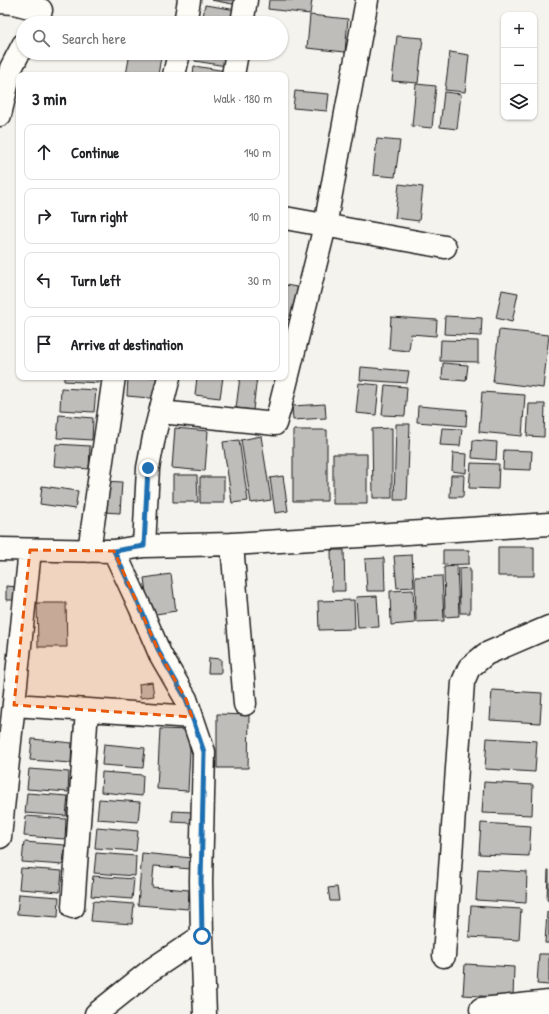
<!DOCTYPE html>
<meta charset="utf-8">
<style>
:root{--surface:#fff;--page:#f6f6f6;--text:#202124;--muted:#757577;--line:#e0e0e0}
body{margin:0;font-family:"Patrick Hand",sans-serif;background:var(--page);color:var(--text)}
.controls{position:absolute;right:12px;top:12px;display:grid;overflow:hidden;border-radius:8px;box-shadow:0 1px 3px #0004}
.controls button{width:36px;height:36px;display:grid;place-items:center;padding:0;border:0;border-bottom:1px solid var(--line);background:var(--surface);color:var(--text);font:20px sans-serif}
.stop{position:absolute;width:12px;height:12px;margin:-9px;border:3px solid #1f6fb2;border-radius:50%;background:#fff}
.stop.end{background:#1f6fb2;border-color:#fff;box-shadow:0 1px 4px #0008}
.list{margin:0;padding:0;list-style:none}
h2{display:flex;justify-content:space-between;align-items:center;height:52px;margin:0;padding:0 16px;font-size:17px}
h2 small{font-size:13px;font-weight:400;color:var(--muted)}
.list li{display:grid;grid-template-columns:26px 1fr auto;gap:12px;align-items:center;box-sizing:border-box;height:56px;margin:0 8px 8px;padding:0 8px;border:1px solid var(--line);border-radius:8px}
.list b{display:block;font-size:15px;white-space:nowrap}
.list em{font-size:13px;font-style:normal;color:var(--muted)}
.icon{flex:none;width:22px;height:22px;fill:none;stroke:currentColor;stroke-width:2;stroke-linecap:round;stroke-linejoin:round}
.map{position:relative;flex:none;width:549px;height:1014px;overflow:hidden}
.search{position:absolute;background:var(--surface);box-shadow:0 1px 3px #0004;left:16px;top:16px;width:272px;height:44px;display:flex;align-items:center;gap:10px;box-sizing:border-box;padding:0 14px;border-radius:22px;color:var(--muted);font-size:15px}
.panel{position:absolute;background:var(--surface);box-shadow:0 1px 3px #0004;left:16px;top:72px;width:272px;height:308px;border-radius:8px}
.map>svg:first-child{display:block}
.building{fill:#bebdba;stroke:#1c1c1c}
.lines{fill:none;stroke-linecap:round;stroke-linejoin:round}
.minor-casing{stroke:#1c1c1c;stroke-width:25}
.minor{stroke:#fdfcf7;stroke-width:22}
.route{stroke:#1f6fb2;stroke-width:5}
.marked{fill:#e8590c;fill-opacity:0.2;stroke:#e8590c;stroke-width:3;stroke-dasharray:8 5;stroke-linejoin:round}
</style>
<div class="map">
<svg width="549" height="1014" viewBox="0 0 549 1014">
<rect width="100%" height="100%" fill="#f4f3ee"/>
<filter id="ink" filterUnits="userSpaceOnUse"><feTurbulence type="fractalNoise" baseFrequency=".025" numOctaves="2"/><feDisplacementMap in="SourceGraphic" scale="8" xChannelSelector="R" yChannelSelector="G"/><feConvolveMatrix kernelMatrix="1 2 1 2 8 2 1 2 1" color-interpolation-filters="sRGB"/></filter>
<g filter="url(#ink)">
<!-- building -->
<path class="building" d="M211,0h28l-1,5z
M269,0h43l-2,14 -42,-5z
M205,5l32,5 -2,13h-33z
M310,15l38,4 -3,33 -38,-4z
M397,36l26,2 -5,45 -26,-2z
M450,52l19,3 -4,37 -20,-2z
M130,53h5l26,4 -3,18h-32z
M196,53h33l-3,13 -31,-5z
M194,66l32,5 -1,4h-32z
M416,84l20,2 -4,42 -20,-2z
M295,91l34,3 -2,17 -34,-3z
M444,92l17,2 -4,35 -17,-2z
M377,139l23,2 -5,36 -22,-2z
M399,184l24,3 -4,34 -24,-3z
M285,285l18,3 -5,33 -13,-2z
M502,290l16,3 -6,29 -16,-4z
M445,316l37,2 -1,18 -37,-2z
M391,317l46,3 -1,16 -25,-2 -2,17 -20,-2z
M499,330l50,5 -6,53 -50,-6z
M441,340l37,1v21l-38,-1z
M443,363l25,2 -2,16 -24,-2z
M361,367l48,4 -2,12 -47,-3z
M64,377h35v6l-35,-2z
M128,377h35l-2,22 -34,-3z
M197,377h26l-3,21 -25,-3z
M240,377h17l-4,33 -17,-2z
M359,383l20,2 -3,30 -20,-2z
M385,385l22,2 -2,29 -23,-1z
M61,388l35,2 -2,22 -34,-2z
M482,392l43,3 -3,41 -43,-4z
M325,404l1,14 -33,2 -1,-14z
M529,404h16l-1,33 -17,-1z
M418,406l49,4 -1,16 -49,-4z
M59,415l34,3 -1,22 -35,-2z
M396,424h14l-3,76h-13z
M175,428l33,3 -3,40 -33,-3z
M392,428v70h-19l-1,-69z
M442,428l20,1 -2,17 -20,-1z
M293,430h34v71h-34z
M261,436l10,64 -20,3 -10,-63z
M239,440l9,61 -16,2 -9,-61z
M473,440l24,2 -1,18 -24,-2z
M56,444l34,2 -1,23 -35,-3z
M504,450l28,1 -1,19 -28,-1z
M453,453l14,1 -1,19 -14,-2z
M333,454h34v50h-34z
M471,463l28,1 -1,25 -29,-1z
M173,475h24l1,27h-25z
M451,475h13l-1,22h-13z
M283,476l5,35 -13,2 -5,-35z
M200,477h24v26h-24z
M105,481l17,1 -2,31 -17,-1z
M42,486l36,5 -3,18 -35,-5z
M498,547h36v29h-36z
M331,550h13l1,41h-13z
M443,550h26v14l-26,1z
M412,555l2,32 -17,1 -3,-32z
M384,558l1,33h-18l-2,-32z
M457,566l2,50 -14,1 -1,-50z
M470,568v45h-10l-1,-44z
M171,574l5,37 -27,4 -5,-37z
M442,576l2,45 -28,1 -1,-45z
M6,586l13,1v13h-13z
M413,590l2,33 -24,2 -1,-34z
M377,596l2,31 -21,1 -2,-31z
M354,600l1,29 -36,1 -1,-29z
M37,603h29l1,44h-29z
M209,658l12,1v14h-13z
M152,682l2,14 -14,2 -1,-14z
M492,690l50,3 -2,30 -50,-3z
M217,714l32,1 -1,53h-31z
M160,729l31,1 -3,61 -31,-2z
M487,738l50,3 -2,31 -50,-3z
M32,739l40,4 -1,20 -41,-3z
M104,744l41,4 -2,20 -41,-3z
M29,769l40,3 -1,20 -41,-3z
M102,772l41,3 -1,21 -41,-4z
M484,782l49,3 -1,30 -50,-2z
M27,793l41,3 -2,20 -41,-3z
M99,799l41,3 -2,20 -41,-3z
M173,811l19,1 -1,11 -19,-1z
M26,816l40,3 -1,20 -41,-3z
M481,823l50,3 -2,30 -50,-2z
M97,827l41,4 -2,20 -41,-3z
M24,842l41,3 -2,20 -41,-3z
M96,853l40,3 -1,20 -41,-3z
M142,853l50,5 -1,11 -37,-3 -2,21 37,3 -1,19 -50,-4z
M21,868l41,3 -2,21 -41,-3z
M478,869l49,3 -1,31 -50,-3z
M548,870h1v31l-2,-1z
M93,876l41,3 -2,20 -41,-3z
M337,887l2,14h-9l-2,-13z
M19,894l40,3 -1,20 -41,-3z
M93,901l41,3 -2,20 -41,-3z
M471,906l50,3 -2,31 -50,-3z
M547,912h2v31h-4z
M539,954h10v31l-12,-1z
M465,964l49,3 -1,31 -50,-3z"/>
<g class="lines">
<!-- minor casing -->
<g class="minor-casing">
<path id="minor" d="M0,2l14,1 27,7
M185,23l4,-23
M242,23l4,-23
M174,75l5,-22
M233,75l4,-22
M0,115l11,-47 12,-23
M285,218l160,29
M161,412l114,12 5,-17 45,-181 42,-226
M232,544l13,160
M144,546l4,-78 7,-36 14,-55
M0,549l114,2 30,-5 88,-2 317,-20
M89,551l25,-174
M114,551l26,56 20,47 26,45 18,53 -3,129 1,55 3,78
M14,705l178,12
M0,837l30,-287
M73,907l14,-197
M444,956l19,-274 6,-14 17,-14 63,-27
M481,1009l68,-7
M96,1014l55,-44 51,-34"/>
</g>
<!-- minor -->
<use href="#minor" class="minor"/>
</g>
</g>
<g class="lines" filter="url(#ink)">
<!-- route -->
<path class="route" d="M148,468l-4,78 -30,5 26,56 20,47 26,45 18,53 -3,129 1,55"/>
</g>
<!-- marked area -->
<path class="marked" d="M30,550l84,1 46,103 26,45 6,18 -178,-12z"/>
</svg>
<div class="controls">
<button>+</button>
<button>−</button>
<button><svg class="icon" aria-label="layers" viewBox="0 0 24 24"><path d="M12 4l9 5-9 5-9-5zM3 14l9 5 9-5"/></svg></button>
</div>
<div class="stop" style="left:202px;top:936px"></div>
<div class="stop end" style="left:148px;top:468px"></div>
<div class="search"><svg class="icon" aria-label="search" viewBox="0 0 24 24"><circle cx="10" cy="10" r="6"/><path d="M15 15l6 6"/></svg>Search here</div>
<section class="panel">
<h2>3 min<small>Walk · 180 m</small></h2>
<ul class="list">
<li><svg class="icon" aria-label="ahead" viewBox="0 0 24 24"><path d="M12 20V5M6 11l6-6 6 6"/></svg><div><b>Continue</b></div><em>140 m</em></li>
<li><svg class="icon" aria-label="right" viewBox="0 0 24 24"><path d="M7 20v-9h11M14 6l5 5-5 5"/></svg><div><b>Turn right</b></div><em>10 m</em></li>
<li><svg class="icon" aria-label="left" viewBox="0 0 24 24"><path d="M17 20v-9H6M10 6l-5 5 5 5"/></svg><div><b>Turn left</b></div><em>30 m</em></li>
<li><svg class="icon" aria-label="arrive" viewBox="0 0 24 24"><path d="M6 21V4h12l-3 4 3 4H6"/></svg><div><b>Arrive at destination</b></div></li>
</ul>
</section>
</div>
